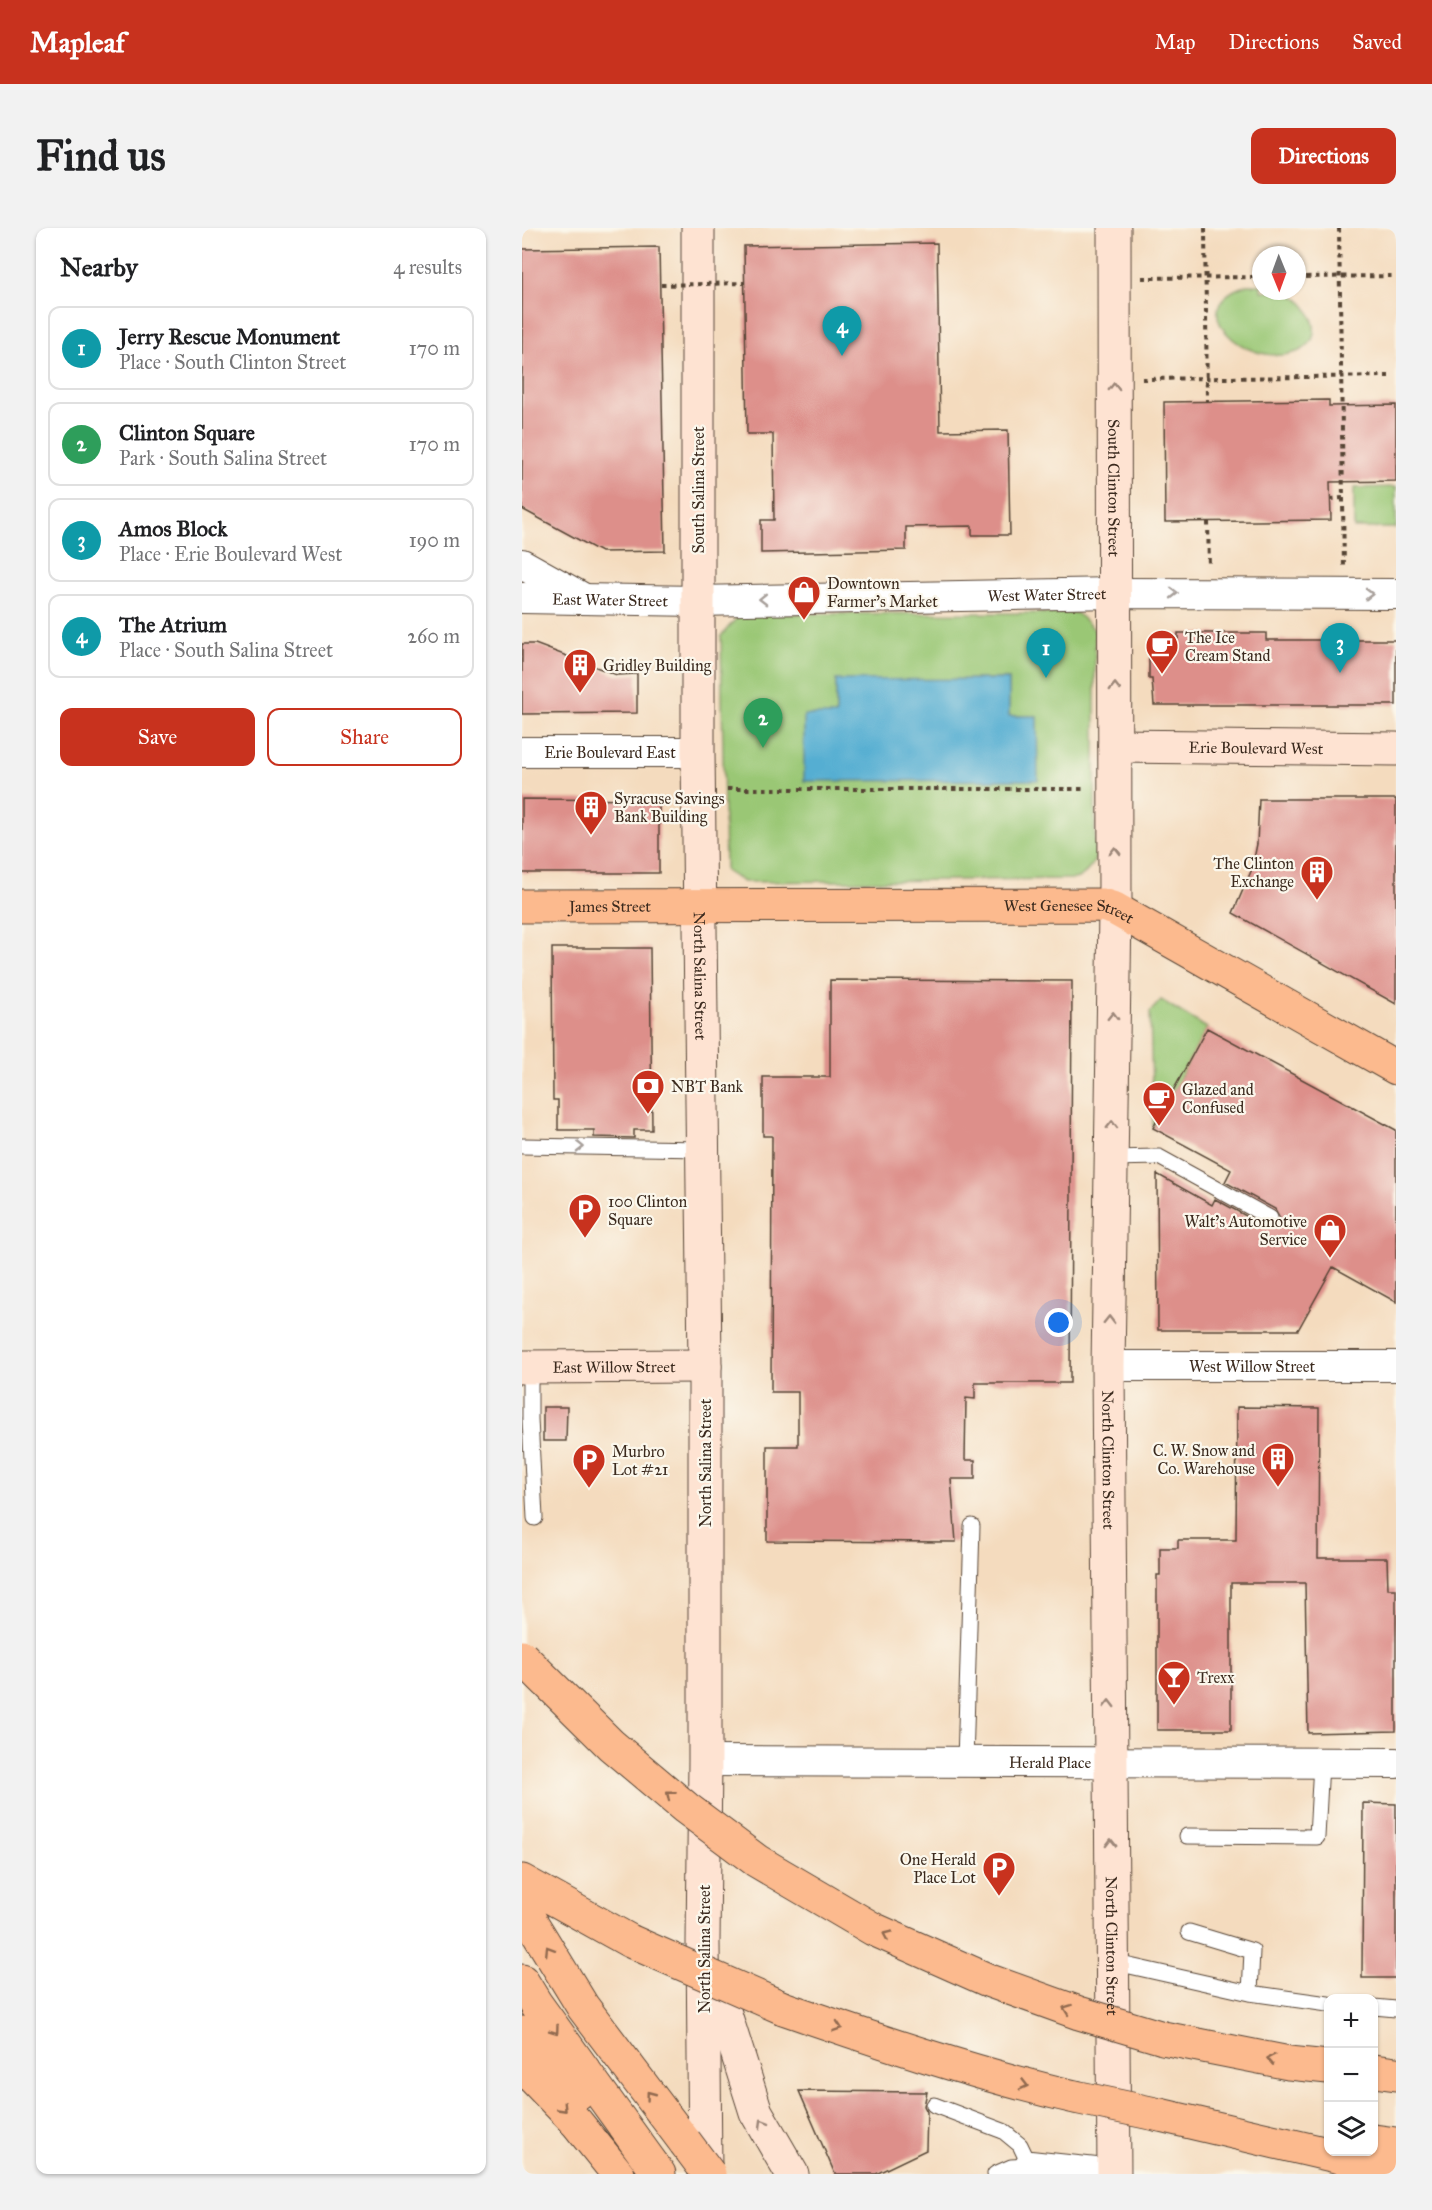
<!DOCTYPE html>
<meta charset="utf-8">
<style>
:root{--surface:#fff;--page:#f2f2f2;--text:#202124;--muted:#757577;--line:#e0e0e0;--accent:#c8321e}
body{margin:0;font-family:"IM FELL Great Primer",serif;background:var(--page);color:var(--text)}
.controls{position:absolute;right:18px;bottom:18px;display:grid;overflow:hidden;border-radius:12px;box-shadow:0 2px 4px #0004}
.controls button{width:54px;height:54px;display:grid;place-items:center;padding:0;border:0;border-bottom:2px solid var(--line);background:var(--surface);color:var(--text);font:30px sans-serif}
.compass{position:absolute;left:730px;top:18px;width:54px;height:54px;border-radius:50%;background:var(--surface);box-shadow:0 2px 4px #0004;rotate:179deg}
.you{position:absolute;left:537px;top:1095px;width:21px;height:21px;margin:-15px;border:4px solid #fff;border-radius:50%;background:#1a73e8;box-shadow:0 0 0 9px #1a73e833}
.badge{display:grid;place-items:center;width:39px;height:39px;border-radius:50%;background:var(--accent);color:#fff;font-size:20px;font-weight:700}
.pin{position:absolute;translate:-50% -50px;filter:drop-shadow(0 2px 3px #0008)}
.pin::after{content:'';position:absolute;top:32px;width:21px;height:18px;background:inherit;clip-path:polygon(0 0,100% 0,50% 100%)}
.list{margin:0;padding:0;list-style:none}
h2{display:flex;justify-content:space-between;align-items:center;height:78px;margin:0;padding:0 24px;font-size:26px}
h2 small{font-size:20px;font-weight:400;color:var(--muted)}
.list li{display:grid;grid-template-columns:39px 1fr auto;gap:18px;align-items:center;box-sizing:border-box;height:84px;margin:0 12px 12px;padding:0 12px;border:2px solid var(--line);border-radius:12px}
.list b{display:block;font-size:22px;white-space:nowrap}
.list p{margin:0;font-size:20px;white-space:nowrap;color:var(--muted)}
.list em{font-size:20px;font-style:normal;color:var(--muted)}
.actions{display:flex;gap:12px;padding:18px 24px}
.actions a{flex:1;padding:14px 0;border:2px solid var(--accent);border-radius:12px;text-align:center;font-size:21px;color:var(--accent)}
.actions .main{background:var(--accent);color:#fff}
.icon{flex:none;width:33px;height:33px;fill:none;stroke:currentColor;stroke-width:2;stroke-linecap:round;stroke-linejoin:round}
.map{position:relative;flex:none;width:874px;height:1946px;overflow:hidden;border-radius:12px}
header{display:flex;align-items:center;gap:36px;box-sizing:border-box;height:84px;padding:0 30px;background:var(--accent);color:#fff}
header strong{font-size:28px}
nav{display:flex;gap:33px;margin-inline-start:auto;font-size:21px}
.intro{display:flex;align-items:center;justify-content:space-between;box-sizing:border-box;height:144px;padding:0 36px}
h1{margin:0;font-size:42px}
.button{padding:15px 27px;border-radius:12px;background:var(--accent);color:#fff;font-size:21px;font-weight:700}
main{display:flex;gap:36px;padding:0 36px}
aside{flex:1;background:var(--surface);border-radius:12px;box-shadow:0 2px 4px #0004}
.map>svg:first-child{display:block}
.green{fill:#9ac775;stroke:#6a784a;stroke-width:1.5;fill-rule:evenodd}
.water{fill:#55aed2;stroke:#486c78;stroke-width:1.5}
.building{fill:#dd8f8a}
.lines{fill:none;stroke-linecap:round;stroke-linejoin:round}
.lane-casing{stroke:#574536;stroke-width:17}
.street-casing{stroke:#574536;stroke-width:32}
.secondary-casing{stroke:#574536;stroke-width:35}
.primary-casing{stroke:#574536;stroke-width:35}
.highway-casing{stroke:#574536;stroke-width:35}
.path{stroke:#574536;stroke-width:4;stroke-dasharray:4.5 4.5;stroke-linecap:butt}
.lane{stroke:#fff;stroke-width:15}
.street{stroke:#fff;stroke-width:30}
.secondary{stroke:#fee3d2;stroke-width:33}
.primary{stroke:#fcba8e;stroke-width:33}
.highway{stroke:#fcba8e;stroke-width:33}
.highway-bridge-casing{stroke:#574536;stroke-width:35;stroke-linecap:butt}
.path-bridge{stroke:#574536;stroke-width:4;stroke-dasharray:4.5 4.5;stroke-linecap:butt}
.highway-bridge{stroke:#fcba8e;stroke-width:33}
.oneway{stroke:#9c8678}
.oneway2{stroke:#a79f9a}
.oneway3{stroke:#926b50}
.labels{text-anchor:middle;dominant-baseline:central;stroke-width:4.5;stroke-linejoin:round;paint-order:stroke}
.street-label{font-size:16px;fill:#3b2a1e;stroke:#fbf7ec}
.poi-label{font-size:16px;fill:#3b2a1e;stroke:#fbf7ec;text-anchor:start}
</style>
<header>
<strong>Mapleaf</strong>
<nav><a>Map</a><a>Directions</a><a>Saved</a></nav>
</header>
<div class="intro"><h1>Find us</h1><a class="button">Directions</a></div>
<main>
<aside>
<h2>Nearby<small>4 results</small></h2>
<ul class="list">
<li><span class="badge" style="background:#0f9aa8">1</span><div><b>Jerry Rescue Monument</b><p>Place · South Clinton Street</p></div><em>170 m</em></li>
<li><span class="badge" style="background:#2e9e5b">2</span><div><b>Clinton Square</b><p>Park · South Salina Street</p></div><em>170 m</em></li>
<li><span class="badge" style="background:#0f9aa8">3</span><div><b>Amos Block</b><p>Place · Erie Boulevard West</p></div><em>190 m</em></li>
<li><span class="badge" style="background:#0f9aa8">4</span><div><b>The Atrium</b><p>Place · South Salina Street</p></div><em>260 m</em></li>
</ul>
<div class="actions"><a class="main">Save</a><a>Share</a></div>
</aside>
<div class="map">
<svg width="874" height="1946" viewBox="0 0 874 1946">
<rect width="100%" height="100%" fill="#fbf7ec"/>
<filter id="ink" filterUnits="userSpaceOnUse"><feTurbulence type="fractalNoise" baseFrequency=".0167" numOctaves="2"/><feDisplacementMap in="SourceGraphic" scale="12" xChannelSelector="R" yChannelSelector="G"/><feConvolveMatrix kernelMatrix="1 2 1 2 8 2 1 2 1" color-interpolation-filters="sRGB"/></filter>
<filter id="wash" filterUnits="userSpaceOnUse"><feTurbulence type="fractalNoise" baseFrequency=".008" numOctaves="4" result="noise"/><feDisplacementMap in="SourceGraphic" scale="24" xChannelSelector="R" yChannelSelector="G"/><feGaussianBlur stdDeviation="1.35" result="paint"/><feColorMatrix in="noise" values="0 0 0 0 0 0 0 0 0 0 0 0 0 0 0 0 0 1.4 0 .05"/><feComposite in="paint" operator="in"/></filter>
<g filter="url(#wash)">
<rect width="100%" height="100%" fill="#f4dbbe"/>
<!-- green -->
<path class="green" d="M725,57h14v6c7,0 16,-1 23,0 26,8 46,49 13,61 -51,18 -119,-45 -50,-67z
M874,259v41h-42v-40z
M555,385l17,16 1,6v224c-3,8 -11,17 -20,20l-332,3 -18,-11 -4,-235 19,-22zM487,451v37h28l-201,-1v-34z
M639,772l46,28 -54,100 -3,-116z"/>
<!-- water -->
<path class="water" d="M487,451v37h28l1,64 -234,1v-66h32v-35z"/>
<g id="blocks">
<!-- building -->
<path class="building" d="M415,15l3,188 68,-1 2,105h-38v-9l-66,1v23l-145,3v-33h13l-1,-86h-26l-3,-188z
M137,19l6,304 -64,1 -79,-43v-260z
M807,172v6l67,-1v76l-66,1 1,38 -166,2 -1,-120z
M656,405h88v7h130v65h-242l-2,-26h-3v-21h4v-19h25z
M0,416h13l82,31 20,-1v39l-115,1z
M0,571l137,1v73h-137z
M737,571h137v205l-163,-91 19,-44 5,-25z
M30,720h98l2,182h-18v8l-40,-1v-7h-36v-30h-5z
M308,752l242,1 -2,402h-95v16l-9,-1 -1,62h10v19h-24l5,63 -189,-1v-95h31v-54h-27l1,-256h-9v-59h67z
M685,800l189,102v172l-63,-35 -35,63h-140l-1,-156 55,31 3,-6 51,28h9l5,-9 -5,-9 -50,-27 6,-12 -78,-42z
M21,1179h24l-1,34h-23z
M715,1179l82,1 -1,150h69l1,31h8v142l-88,2 -3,-150h-74v147h-74v-155h3v-27h18v-8h58z
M841,1575l33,1v174h-34z
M277,1863l128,1 -3,14 3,6 -1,38 -50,24h-41z"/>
</g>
</g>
<g filter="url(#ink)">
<use href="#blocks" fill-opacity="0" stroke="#574536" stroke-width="1.5"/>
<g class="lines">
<!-- lane casing -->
<g class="lane-casing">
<path id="lane" d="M0,918l180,3
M589,930l48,-1 111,61
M8,1139v52l5,99
M443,1534l7,-236
M665,1608l130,1 4,-74
M590,1734l138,31 2,-42 -63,-19
M728,1765l78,11
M852,1779l22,2
M412,1877l69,26 17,14 10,21 -19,1 -16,7"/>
</g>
<!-- street casing -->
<g class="street-casing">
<g id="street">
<path d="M0,336l59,33"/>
<path id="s1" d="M0,370l176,3 417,-8 281,1"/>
<path id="s2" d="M0,524h176"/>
<path id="s3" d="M586,1138h288"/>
<path id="s4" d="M183,1533l691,2"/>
<path d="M508,1938l75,8"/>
</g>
</g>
<!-- secondary casing -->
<g class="secondary-casing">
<g id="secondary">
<path id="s5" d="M176,0v524l7,614v395l-2,181 2,232"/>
<path id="s6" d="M592,0l1,681 -7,457 6,808"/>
<path id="s7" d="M593,518l281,3"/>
<path id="s8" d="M0,1139l183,-1"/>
<path d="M192,1751l42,133 36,62"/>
</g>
</g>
<!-- primary casing -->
<g class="primary-casing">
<g id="primary">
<path id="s9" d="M0,678l580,-1 13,4 281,159"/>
</g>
</g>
<!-- highway casing -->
<g class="highway-casing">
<path id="highway" d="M0,1653l108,60
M0,1679l61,100 102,135
M0,1753l14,23 123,170
M261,1780c96,33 192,66 292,89
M0,1805l56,60
M641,1810l126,25 39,4
M0,1838l55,57 41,51
M852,1843l22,3
M638,1887l236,55
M852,1913l22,3"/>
</g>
<!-- path -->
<path class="path" d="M683,0l2,173
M817,0l5,341
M775,49l99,-1
M620,50l119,-1
M620,151l247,-3
M808,271l13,-1
M686,294l1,44
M205,561h359"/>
<!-- lane -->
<use href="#lane" class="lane"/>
<!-- street -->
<use href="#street" class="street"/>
<!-- secondary -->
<use href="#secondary" class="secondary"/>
<!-- primary -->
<use href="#primary" class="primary"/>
<!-- highway -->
<use href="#highway" class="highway"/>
<!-- highway-bridge casing -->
<g class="highway-bridge-casing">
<path id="highway-bridge" d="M0,1429l89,88 75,63 71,53 116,68 117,52 89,32 84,25
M108,1713l153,67
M553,1869l85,18
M163,1914l24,32"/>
</g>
<!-- path-bridge -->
<path class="path-bridge" d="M139,57l83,-2"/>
<!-- highway-bridge -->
<use href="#highway-bridge" class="highway-bridge"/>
</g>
<!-- one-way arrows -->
<defs><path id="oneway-chevron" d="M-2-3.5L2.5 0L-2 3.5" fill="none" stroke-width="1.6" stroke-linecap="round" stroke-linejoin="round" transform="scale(1.5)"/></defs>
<g class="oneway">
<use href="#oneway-chevron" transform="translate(592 159) rotate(-90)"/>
<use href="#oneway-chevron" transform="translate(593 459) rotate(-90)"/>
<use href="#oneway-chevron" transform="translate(593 623) rotate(-90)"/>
<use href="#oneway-chevron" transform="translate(591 788) rotate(-89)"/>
<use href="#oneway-chevron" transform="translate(590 897) rotate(-89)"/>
<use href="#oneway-chevron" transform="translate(587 1092) rotate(-89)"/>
<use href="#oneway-chevron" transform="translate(587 1476) rotate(-90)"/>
<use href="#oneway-chevron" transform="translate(589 1615) rotate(-91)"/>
<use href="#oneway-chevron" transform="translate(241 1895) rotate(-120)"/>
</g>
<g class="oneway2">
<use href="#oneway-chevron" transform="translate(652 365)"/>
<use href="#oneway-chevron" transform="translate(847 366)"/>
<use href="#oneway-chevron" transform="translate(241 371) rotate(179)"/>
<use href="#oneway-chevron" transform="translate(58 919) rotate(1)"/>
</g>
<g class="oneway3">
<use href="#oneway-chevron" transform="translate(148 1567) rotate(-141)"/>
<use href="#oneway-chevron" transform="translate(365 1707) rotate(-156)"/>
<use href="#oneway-chevron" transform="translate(27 1722) rotate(-122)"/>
<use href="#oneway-chevron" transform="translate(545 1781) rotate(-160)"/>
<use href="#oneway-chevron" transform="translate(316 1799) rotate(19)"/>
<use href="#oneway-chevron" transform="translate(33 1802) rotate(54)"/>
<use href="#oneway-chevron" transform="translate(749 1831) rotate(-169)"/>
<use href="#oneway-chevron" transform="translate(502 1857) rotate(14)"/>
<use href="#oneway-chevron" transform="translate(128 1867) rotate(-127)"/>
<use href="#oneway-chevron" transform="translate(41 1880) rotate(46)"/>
</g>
</g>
<!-- icons -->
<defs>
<g id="shop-pin" transform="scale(1.725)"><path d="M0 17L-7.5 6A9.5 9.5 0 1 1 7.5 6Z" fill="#c8321e" stroke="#fbf7ec"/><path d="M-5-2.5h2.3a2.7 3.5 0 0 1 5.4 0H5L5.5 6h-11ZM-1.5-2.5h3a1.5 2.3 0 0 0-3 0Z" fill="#fff"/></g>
<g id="cafe-pin" transform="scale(1.725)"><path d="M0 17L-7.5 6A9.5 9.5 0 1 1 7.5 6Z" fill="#c8321e" stroke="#fbf7ec"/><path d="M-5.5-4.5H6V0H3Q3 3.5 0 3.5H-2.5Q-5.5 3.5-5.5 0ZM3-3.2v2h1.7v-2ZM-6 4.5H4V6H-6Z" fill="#fff"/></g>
<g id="building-pin" transform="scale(1.725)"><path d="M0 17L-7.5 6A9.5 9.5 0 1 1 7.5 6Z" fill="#c8321e" stroke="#fbf7ec"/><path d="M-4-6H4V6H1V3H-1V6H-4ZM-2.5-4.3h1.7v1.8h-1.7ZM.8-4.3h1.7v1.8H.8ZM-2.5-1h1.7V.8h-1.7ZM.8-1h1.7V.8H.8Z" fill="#fff"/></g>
<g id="bank-pin" transform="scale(1.725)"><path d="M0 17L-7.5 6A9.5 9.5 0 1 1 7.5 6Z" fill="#c8321e" stroke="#fbf7ec"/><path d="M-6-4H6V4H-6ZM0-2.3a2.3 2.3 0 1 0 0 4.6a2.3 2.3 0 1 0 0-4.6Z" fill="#fff"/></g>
<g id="parking-pin" transform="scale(1.725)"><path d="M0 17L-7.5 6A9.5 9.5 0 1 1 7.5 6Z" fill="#c8321e" stroke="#fbf7ec"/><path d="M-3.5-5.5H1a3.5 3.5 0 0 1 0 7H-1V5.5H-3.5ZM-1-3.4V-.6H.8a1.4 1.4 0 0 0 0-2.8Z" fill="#fff"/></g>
<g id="bar-pin" transform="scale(1.725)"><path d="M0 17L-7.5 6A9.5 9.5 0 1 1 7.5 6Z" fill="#c8321e" stroke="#fbf7ec"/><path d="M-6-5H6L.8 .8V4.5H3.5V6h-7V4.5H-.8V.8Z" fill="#fff"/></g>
</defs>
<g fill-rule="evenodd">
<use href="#shop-pin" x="282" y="364"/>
<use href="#cafe-pin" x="640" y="418"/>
<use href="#building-pin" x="58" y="437"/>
<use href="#building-pin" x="69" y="579"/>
<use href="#building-pin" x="795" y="644"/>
<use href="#bank-pin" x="126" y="858"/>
<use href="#cafe-pin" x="637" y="870"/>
<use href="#parking-pin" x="63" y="982"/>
<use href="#shop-pin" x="808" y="1002"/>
<use href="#building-pin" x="756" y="1231"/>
<use href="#parking-pin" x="67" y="1232"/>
<use href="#bar-pin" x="652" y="1449"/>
<use href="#parking-pin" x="477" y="1640"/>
</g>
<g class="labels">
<!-- street labels -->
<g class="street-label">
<text stroke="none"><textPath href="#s6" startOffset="260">South Clinton Street</textPath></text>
<text transform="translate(176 262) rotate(-90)">South Salina Street</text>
<text stroke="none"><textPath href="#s1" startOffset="525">West Water Street</textPath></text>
<text stroke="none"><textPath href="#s1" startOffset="88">East Water Street</textPath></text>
<text stroke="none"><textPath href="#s7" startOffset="141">Erie Boulevard West</textPath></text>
<text stroke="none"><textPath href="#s2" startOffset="88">Erie Boulevard East</textPath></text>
<text stroke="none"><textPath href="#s9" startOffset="88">James Street</textPath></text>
<text stroke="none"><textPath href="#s9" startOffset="548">West Genesee Street</textPath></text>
<text stroke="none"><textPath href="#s5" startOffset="748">North Salina Street</textPath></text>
<text stroke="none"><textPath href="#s3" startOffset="144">West Willow Street</textPath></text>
<text stroke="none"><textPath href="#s8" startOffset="92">East Willow Street</textPath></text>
<text stroke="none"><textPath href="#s6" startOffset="1232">North Clinton Street</textPath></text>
<text transform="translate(183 1235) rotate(-90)">North Salina Street</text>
<text stroke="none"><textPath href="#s4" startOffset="345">Herald Place</textPath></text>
<text stroke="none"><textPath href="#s6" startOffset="1718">North Clinton Street</textPath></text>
<text transform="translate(182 1721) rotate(-90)">North Salina Street</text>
</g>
<!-- poi labels -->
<g class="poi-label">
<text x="305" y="355">Downtown<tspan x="305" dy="18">Farmer's Market</tspan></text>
<text x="663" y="409">The Ice<tspan x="663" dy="18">Cream Stand</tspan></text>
<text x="81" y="437">Gridley Building</text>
<text x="92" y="570">Syracuse Savings<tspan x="92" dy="18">Bank Building</tspan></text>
<text x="772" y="635" text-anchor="end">The Clinton<tspan x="772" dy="18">Exchange</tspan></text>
<text x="149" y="858">NBT Bank</text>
<text x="660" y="861">Glazed and<tspan x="660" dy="18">Confused</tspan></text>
<text x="86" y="973">100 Clinton<tspan x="86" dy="18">Square</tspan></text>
<text x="785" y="993" text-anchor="end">Walt's Automotive<tspan x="785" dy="18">Service</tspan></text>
<text x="733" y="1222" text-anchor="end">C. W. Snow and<tspan x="733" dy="18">Co. Warehouse</tspan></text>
<text x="90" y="1223">Murbro<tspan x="90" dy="18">Lot #21</tspan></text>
<text x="675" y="1449">Trexx</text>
<text x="454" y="1631" text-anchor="end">One Herald<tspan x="454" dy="18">Place Lot</tspan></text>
</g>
</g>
</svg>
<div class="controls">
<button>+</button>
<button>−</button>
<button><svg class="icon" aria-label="layers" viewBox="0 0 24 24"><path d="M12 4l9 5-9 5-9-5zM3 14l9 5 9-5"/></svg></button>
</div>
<svg class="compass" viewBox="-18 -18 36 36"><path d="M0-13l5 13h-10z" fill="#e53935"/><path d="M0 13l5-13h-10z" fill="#757577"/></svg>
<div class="you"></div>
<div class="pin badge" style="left:524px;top:450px;background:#0f9aa8">1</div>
<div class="pin badge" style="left:241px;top:520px;background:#2e9e5b">2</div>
<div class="pin badge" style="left:818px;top:445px;background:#0f9aa8">3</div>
<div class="pin badge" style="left:320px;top:128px;background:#0f9aa8">4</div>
</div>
</main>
